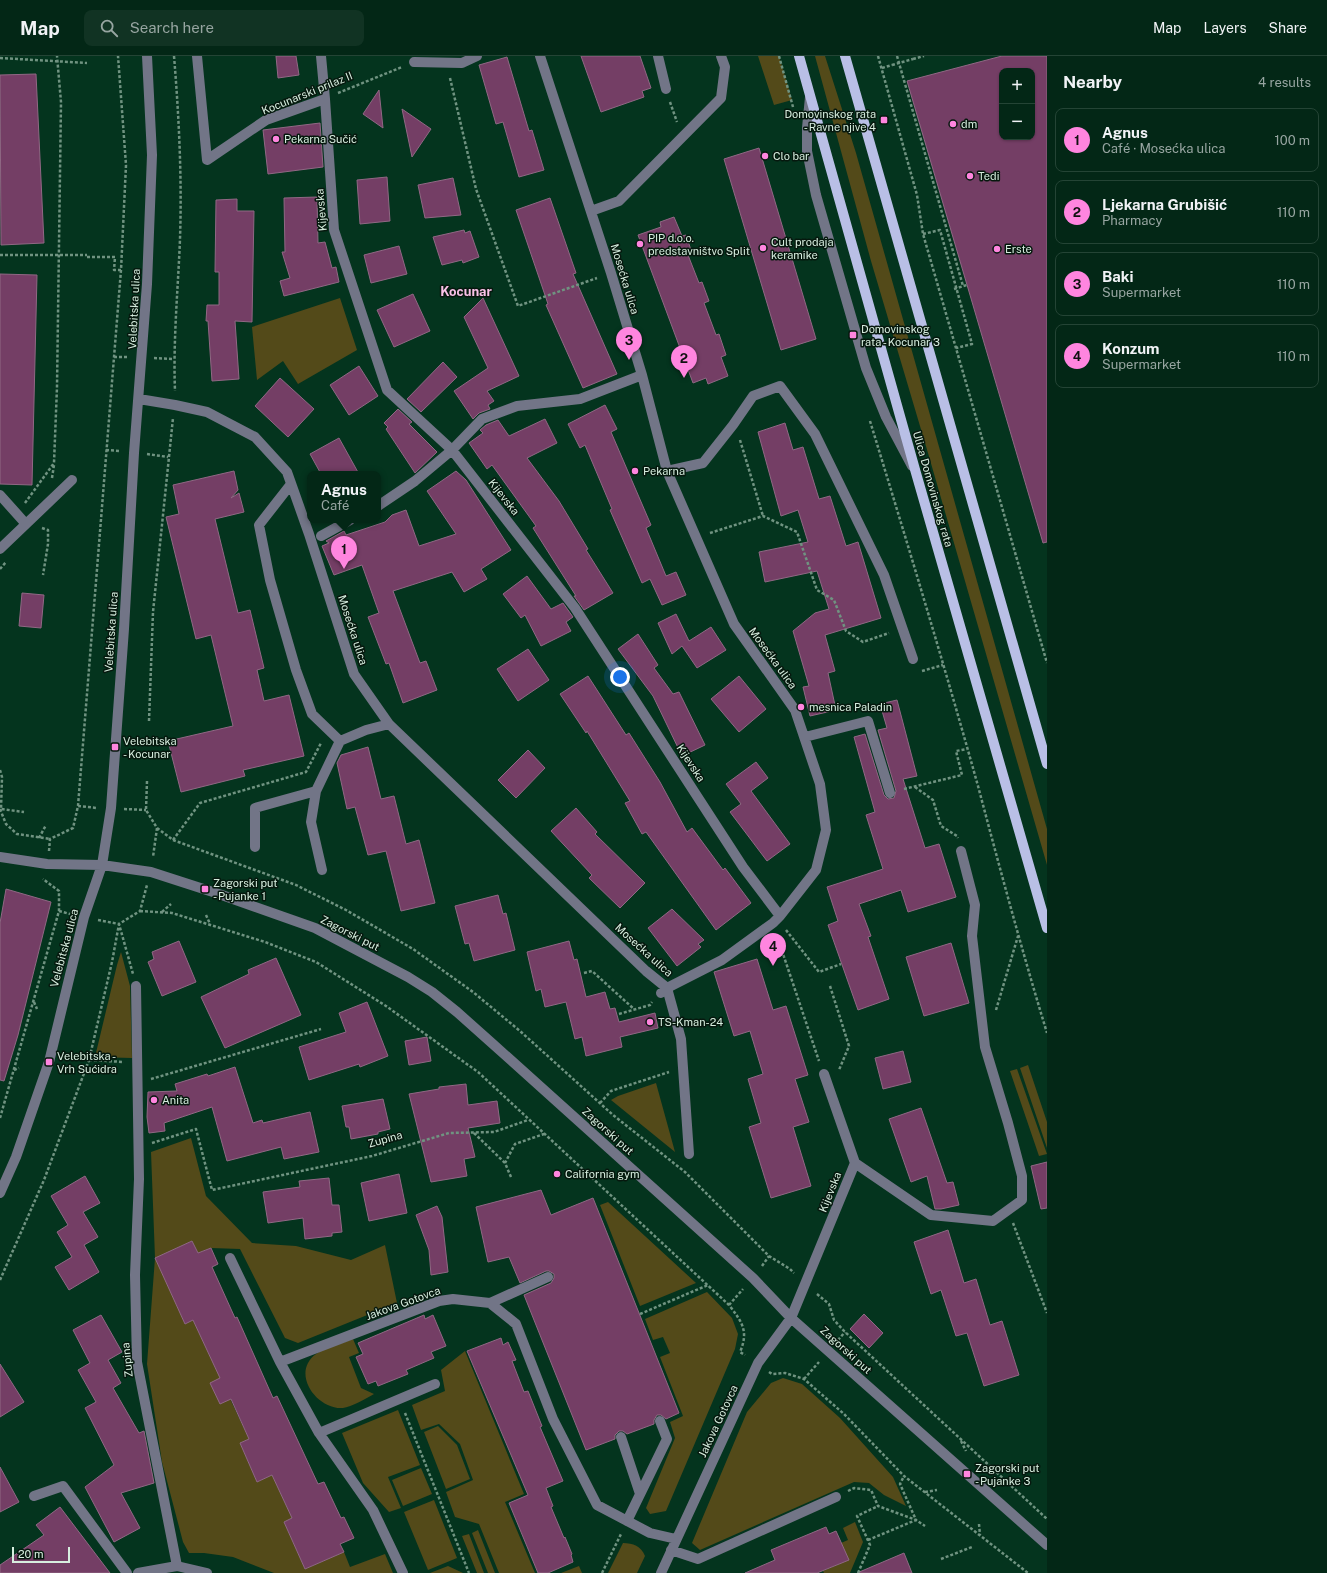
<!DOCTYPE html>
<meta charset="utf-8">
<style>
:root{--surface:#032716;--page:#113323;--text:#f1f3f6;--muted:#97a5a1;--line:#244435;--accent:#ff85df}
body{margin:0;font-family:"Public Sans",sans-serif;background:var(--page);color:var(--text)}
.controls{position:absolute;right:12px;top:12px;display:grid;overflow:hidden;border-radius:8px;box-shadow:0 1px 3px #0004}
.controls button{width:36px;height:36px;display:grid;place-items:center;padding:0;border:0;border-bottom:1px solid var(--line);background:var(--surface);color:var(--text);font:20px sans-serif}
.scale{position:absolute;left:12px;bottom:10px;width:58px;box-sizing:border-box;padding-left:4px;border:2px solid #d7eedf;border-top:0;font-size:11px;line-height:14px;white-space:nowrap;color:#d7eedf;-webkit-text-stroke:3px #06180e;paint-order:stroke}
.you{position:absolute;left:620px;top:621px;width:14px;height:14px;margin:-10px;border:3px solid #fff;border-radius:50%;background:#1a73e8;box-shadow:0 0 0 6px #1a73e833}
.badge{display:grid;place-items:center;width:26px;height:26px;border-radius:50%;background:var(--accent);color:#111;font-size:13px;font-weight:700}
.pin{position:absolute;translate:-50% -33px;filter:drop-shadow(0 1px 2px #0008)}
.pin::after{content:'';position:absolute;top:21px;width:14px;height:12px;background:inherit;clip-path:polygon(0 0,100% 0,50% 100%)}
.popup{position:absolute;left:307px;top:415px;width:74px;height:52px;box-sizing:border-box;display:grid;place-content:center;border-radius:8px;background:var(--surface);filter:drop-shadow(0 1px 3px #0005);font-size:13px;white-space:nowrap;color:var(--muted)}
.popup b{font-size:15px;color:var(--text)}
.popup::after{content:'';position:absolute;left:50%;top:100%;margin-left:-8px;border:8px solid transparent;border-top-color:var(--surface)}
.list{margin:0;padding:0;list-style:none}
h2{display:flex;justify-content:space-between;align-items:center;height:52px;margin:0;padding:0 16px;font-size:17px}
h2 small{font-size:13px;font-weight:400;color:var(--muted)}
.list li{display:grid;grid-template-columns:26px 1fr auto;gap:12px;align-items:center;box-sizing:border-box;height:64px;margin:0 8px 8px;padding:0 8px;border:1px solid var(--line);border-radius:8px}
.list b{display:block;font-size:15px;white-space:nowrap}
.list p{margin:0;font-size:13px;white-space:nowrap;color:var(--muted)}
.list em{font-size:13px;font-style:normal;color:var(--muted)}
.icon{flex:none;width:22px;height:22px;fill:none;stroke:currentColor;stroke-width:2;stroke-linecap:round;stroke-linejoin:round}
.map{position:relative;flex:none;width:1047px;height:1517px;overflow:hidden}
header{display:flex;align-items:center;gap:24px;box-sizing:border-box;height:56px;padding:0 20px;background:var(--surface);border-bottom:1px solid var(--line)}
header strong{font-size:19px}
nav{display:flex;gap:22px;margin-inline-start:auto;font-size:14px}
.search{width:280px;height:36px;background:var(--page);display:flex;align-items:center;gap:10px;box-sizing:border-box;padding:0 14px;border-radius:8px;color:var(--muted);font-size:15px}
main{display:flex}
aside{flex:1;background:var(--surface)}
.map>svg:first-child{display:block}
.green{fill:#534a19}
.building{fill:#743e65;stroke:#906884;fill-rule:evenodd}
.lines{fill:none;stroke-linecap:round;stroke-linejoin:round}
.path{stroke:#709381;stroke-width:2.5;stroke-dasharray:3 2;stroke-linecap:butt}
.minor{stroke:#727587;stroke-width:10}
.major{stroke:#b9bfe6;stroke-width:10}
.path-bridge{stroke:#709381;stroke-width:2.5;stroke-dasharray:3 2;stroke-linecap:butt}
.poi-dot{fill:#ff85df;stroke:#06180e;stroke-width:1.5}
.labels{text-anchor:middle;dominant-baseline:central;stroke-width:3;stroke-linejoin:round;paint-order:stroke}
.street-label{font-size:11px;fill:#d7eedf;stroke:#06180e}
.poi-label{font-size:11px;fill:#d7eedf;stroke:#06180e;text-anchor:start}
.quarter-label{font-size:13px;font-weight:bold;fill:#f9c2e8;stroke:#06180e}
</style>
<header>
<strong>Map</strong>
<div class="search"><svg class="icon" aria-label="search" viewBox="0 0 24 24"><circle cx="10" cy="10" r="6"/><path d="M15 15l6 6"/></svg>Search here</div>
<nav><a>Map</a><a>Layers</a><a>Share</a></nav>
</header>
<main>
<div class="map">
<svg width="1047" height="1517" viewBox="0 0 1047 1517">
<rect width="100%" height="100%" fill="#04341e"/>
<!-- green -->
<path class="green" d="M758,0h21l13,44 -18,5z
M815,0h10l31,97 191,676v36l-119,-412 -57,-192z
M340,242l17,52 -59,34 -15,-23 -26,19 -5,-53z
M121,896l9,34 2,72 -37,-1 22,-92z
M1028,1009l19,57v26l-27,-80z
M1017,1013l30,85 -8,2 -29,-85z
M656,1027l19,69 -64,-52 7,-4z
M191,1082l15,58 46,47 44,3 55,14 34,-15 12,58 -99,40 -13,-5 -45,-89 -29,-1 -13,5 -6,-12 -36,17 29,66 8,-4 56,119 -9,4 17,39 15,-7 20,43 -8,4 21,47 39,-17 6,15 35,-13 8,19h-119l-41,-16 -29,-4h-15l-6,-11 -21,-80 -15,-98 8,-106 -4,-106z
M608,1146l88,81 -56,23 -40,-101z
M707,1236l25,26 6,16 -3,15 -69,162 -16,3 -4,-6 29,-70 -5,-16 13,-6 -23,-59 10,-4 -7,-16 -10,3 -8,-21z
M353,1283l6,14 -10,4 12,31 13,6c-7,4 -23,13 -31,14 -26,2 -53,-35 -27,-54 8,-6 27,-11 37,-15z
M465,1295l59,143 -19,8 30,71h-36l-20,-49 -24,-7 -9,-25 27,-12 -13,-36 -21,-20 -18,6 -9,-25 33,-14 -4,-21z
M783,1322l19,6 38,34 53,59 13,29 -22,-11 -15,-12 -15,-1 -154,68 -8,-7 55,-131 24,-29z
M398,1354l22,55 -32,12 13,31 -12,4 -26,-29 -21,-50z
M438,1370l19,19 13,34 -24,10 -22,-57z
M421,1412l11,26 -29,12 -11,-26z
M434,1444l23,58 -29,12 -24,-58z
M855,1466l8,20 -13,31h-26l-1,-2 25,-11 -7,-17 7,-3 -5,-12z
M478,1474l17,43h-7l-16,-40z
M469,1478l15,39h-7l-15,-37z
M623,1487c10,0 18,3 22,13l-8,17h-29z
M448,1510l15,7h-33z
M579,1510l3,7h-21z"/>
<!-- building -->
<path class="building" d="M276,0h20l3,19 -21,3z
M581,0h59l11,32 -9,3 2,6 -43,15z
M1002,0h45v486l-4,1 -136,-462zM1002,15h30v66h-30z
M507,1l22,74 3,-1 12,40 -25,7 -16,-55 -7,2 -17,-59z
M36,18l8,169 -43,2 -1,-170z
M379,34l4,38 -20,-14z
M402,53l29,20 -19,28z
M320,67l3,44 -55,7 -5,-44z
M759,92l57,191 -35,11 -57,-191z
M387,121l3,44 -30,3 -3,-44z
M453,122l8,37 -36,3 -7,-33z
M317,141l1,46 7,-1 7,26 4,-1 3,15 -55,14 -4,-15 10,-3 -8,-26h3l-1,-54z
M550,142l26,75 -3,1 44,100 -34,14 -37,-83 2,-1 -32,-94z
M237,143v12h17l-2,111 -17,-1 4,58 -27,2 -4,-60h-2l1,-16h12v-33h-4l1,-72z
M674,161l8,19 4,-1 6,18 -4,2 11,28 3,-1 7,19 -5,2 12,32 3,-1 7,21 -5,2 7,19 -20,8 -2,-6 -13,5 -55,-148 23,-8 -1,-5z
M464,174l1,3 5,-2 9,26 -16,6 -1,-3 -20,5 -9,-28z
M399,190l8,28 -36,9 -7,-28z
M0,218l37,1 -5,210 -32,-1z
M413,238l17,37 -36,16 -17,-37z
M483,242l36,78 -32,15 7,10 -6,4 2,4 -11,4 -6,6 -19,-28 34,-23 -24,-51z
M443,306l14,15 -36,35 -14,-13z
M359,310l19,30 -29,19 -19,-30z
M280,322l34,31 -26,28 -33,-31z
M605,349l12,24 -6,3 40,93 -5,3 20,48 10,-4 10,23 -24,10 -12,-26 -8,4 -32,-73 2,-1 -27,-64 -5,3 -12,-24z
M398,353l14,13 -3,2 28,28 -22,21 -29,-44 2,-2 -4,-4z
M545,363l12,24 -30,15 32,43 29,48 -2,1 27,43 -29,17 -10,-14h2l-43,-68 3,-2 -44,-61 -5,4 -18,-26 14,-10 -3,-3 6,-5 12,-5 11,16z
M785,367l8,27 10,-3 16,52 11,-3 16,50 12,-4 23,76 -56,17 10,36 -7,2 8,37 -26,6 -7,-29 6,-1 -16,-55 22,-18 14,-4 -12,-38 -52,11 -6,-30 49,-10 -10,-32 -17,6 -23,-84z
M339,382l20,36h-38l-11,-20z
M234,415l4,19 -7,8 8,-5 5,19 -29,7 23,94 12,-3 14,58 -7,2 7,31 25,-6 15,61 -61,14 2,6 -64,16 -13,-51 65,-15 -22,-91 -15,4 -30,-122 13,-3 -6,-29z
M456,415l10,9 45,70 -30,19 6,10 -23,13 -12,-20 -59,19 27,72 6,-2 11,29 -34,13 -14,-40 -3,1 -18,-47 11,-4 -17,-48 -28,10 -12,-29 7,-3 -3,-2 18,-10 2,4 39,-13 7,-7 14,-5 13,36 37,-12 -29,-43z
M527,520l24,33 12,-6 10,14 -7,5 5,9 -30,15 -16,-31 -4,3 -18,-24z
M22,537l22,2 -3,33 -22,-2z
M676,558l13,27 22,-14 15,23 -29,18 -15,-22 -10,8 -14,-31z
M638,578l20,31 -4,3 19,26 6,-2 26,53 -23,11 -29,-60 -35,-47z
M528,593l21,31 -31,21 -21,-32z
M588,620l38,59 3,-2 31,49 27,50 5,-4 31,42 2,-2 26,35 -35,27 -70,-98 -4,2 -17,-31 5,-2 -43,-70 -1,2 -26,-39z
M739,620l27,33 -27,23 -28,-33z
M897,644l20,76 -14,3 22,69 14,-4 17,53 -48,15 -7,-22 -42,14 12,32 -3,1 21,62 -31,11 -30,-85 10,-4 -11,-34 56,-18 -17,-54 9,-3 -21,-75 11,-3 19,61 4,4 6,-1 2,-7 -18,-61 9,-2 -7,-24z
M368,691l13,52 13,-3 12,48 13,-4 16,63 -34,8 -15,-60 -18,4 -13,-48 -8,2 -10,-46 4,-8z
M528,694l17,18 -29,30 -18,-18z
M756,706l12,16 -17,13 39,53 -23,17 -37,-49 11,-8 -15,-20z
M576,752l21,24 -2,2 50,49 -25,25 -31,-30 3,-3 -41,-44z
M6,833l45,13 -33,133 -14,46 -4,-1v-157z
M498,839l5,19 3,-1 9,37 -41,11 -5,-18 -4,1 -10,-38z
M672,853l32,31 -6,4 3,3 -24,19 -29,-38z
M179,885l17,41 -34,14 -14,-34 6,-3 -2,-7z
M569,885l5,19 3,-1 9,38 19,-5 5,17 5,-1 4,14 36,-9 3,15 -38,9 2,10 -36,9 -4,-19 -7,2 -9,-37 -21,5 -4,-18 -5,2 -9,-39z
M951,887l18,60 -45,13 -18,-59z
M276,902l25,57 -76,33 -24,-51 48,-23 -1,-4z
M757,903l16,51 13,-4 22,69 -13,4 14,43 -16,5 18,59 -40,12 -22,-71 12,-4 -13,-44 15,-5 -13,-43 -16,5 -20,-64z
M367,946l21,54 -28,11 -1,-3 -50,16 -10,-33 47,-15 -7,-19z
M427,981l4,24 -22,4 -4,-24z
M903,995l8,31 -28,7 -8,-31z
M235,1011l18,56 9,-3 1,3 47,-11 9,40 -35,7 -3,-12 -54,14 -15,-54 -48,16 1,8 -16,2 -2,-16 1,-25 29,-1 -2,-7 32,-10 1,2z
M466,1028l2,21 29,-4 3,22 -32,5 7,29 -11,2 3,17 -36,6 -22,-88 30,-5v-2z
M383,1043l7,30 -12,3v2l-27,5 -2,-12h-3l-4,-21z
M921,1052l26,75 6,-1 6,23 -18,4h-6l-8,-33 -16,6 -22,-63z
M1047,1106v46l-6,1 -10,-43z
M399,1118l8,39 -38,8 -8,-38z
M85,1120l15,27 -17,9 15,25 -14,8 15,27 -30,18 -14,-23 17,-10 -15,-25 11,-7 -17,-29z
M329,1122l3,27h7l3,27 -10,1v3l-27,3 -2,-21 -35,5 -5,-31 37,-5 -1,-6z
M541,1134l10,25 42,-17 86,215 -13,6 -5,-4h-4l-3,5v4l-27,10 -4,-3h-4l-4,4v4l-29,11 -62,-155 27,-12 3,-5v-4l-5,-3h-3l-26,12 -11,-26 -21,5 -12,-55z
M437,1150l5,11 6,55 -17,3 -2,-25 -13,-35z
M948,1174l16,53 12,-4 14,46 12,-4 17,54 -35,11 -17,-53 -11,3 -15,-46 -10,4 -17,-52z
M192,1185l6,12 13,-5 7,16 -6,3 23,51 2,-1 36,81 4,-2 41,88 6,-2 17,36 3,-1 10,21 -14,6 4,8 -39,17 -21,-47 8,-4 -20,-43 -15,7 -17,-39 9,-4 -18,-40 -11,5 -10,-21 10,-5 -27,-58 -8,4 -30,-66z
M864,1258l19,19 -14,15 -19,-19z
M101,1259l21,37 -14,8 13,23 -8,5 26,45 5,-2 10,52 -33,10 19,35 -26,14 -29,-55 29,-22 -29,-57 11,-6 -18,-32 12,-7 -17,-33z
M424,1259l1,4 8,-4 13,31 -15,6 3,6 -28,12 2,4 -30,12 -2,-5 -8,3 -12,-27 7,-3 -5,-11z
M501,1282l2,7 5,-3 8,18 -4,1 12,31 4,-1 14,35 -2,1 23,54 -17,7 7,18 -2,1 13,31 1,-1 7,17 -1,1 2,7 -25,11h-10l-29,-70 19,-8 -61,-144z
M0,1308l24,38 -24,15z
M0,1411l19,35 -19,10z
M60,1451l50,66h-110v-8l44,-30 -8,-10z
M826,1471l3,7 7,-3 13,29 -32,13h-72l30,-13 -4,-10z
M904,1497l8,20h-55z"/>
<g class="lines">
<!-- path -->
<path class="path" d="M174,0c5,61 8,122 6,183 -2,51 -7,101 -5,152
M779,0l14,51
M878,0l39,139 6,39 124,429
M897,0l66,230
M0,2l87,5
M913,3l11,-3
M882,12l10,-3
M450,22l26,111 42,117 79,-28
M338,37l64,-26
M670,46l7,20
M923,178l17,-4 32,114 -16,4
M0,199h87
M87,201h28l-1,13h7
M954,233l13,-4
M114,301h13
M154,302l20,1
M870,365c37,121 74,243 108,365 22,83 44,165 69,247
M740,384l23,76
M106,394l14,1
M147,398l21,3
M52,422l2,-13
M25,447l29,-40 3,-76 4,-285 -4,-46
M42,472l6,2v14l-5,31
M710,477l53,-17 34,16 20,58 17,10 12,31 17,11 26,-9
M0,513l6,-7
M922,615l21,-6
M149,665l4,-109 20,-194
M0,714l2,7 -1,32 23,3
M147,725l-1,29 11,18 -4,29
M915,731l18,13 8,26 16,10 1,2
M904,733l58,-14 -6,-24 11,-2
M78,750l19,2
M0,753l6,15 11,10 33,5
M124,753l22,1
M157,772l16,12 123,45 50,25 67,39 60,43 47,39 93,84 72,57 84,84 21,13 4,4
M39,782l7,-13
M173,784l27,-37 106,-31 15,-29
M49,795l1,-12 23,-11 5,-22 43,-536 5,-105 -8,-109
M59,855l11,3
M140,855l32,2 93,29 51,20 70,44 92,66 251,233c13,17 20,26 11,47l5,3
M162,856l9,-8
M206,859l4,9
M98,864l21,4 14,50
M786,874l33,42 22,-8
M777,880l42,125
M584,917l8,-2 43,39
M830,930l19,60 -10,24
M34,946l3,7
M996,954l22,-74
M619,958l31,-9 2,-3
M89,1004l35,2
M14,1014l5,-2
M151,1023l170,-50
M600,1047l11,-12 58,-19
M0,1062l59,-207v-20l-16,-12
M474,1077l31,30
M152,1087l44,-14 16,61 160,-34 77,-23 45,-1 34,-12
M511,1121l-6,-14 10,-19 29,-10
M1013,1167l34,90
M762,1210l7,-10
M0,1224l44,-100 45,-120 23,-98 7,-38 21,-13 7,-26
M817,1238l12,10 5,16 11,12 202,187
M729,1249l14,-16
M640,1258l68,-29
M838,1284l7,-8
M769,1316l3,2 13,-1 19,6 40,35 60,62 124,97
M804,1323l15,-17
M405,1357l64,160
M961,1385l5,10
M848,1435l6,-3 17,2 7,16 38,14 9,6
M925,1436l12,-2
M979,1468l1,11
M868,1484l48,-20 -16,-36 4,-8
M941,1503l31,-12
M602,1517l19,-39
M858,1517l12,-28 -13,-29 21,-10"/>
<!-- minor -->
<path class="minor" d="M197,0l10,104 59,-40 59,-21
M321,0l4,43 9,131 53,160 65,60 123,158 168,259 37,49
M658,0l8,33
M414,6l48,1 15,-7
M810,41l-3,31v23l9,44 50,173 20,49 26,49
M591,155l28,-10 102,-103 4,-31 -4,-11
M139,343l36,6 32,7 48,25 32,35 22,62 45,140 35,50 257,247 21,17 55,-28 51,-37 7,-7 36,-46 10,-40 -6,-46 -25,-74 -61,-86 -67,-153 -25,-96 -31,-102 -71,-217
M667,415l36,-8 30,-38 20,-29 27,-10 35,48 69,141 29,84
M291,428l-32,41 11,55 26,90 16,44 28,27
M0,439l25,28
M378,450l37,-25 37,-31 30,-31 35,-13 63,-7 62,-24
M321,480l29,-16
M0,493l72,-69
M805,681l63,-16 22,72
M316,735l-5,31 11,48
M255,791v-39l61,-17 24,-50 26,-11 23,-6
M0,801l47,7 55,1 49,7 65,21 99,35 93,49 24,15 25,20 37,33 259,233 38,40 256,227
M136,930l3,193 -4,96 2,87 40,204
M661,937l6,-5 14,51 8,115
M855,1107l76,52 62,6 29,-21v-24l-14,-53 -23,-76 -13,-111 3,-31 -14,-54
M0,1137l16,-36 33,-95 35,-145 18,-52 9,-57 13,-179 10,-176 13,-169 5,-129 -5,-99
M230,1202l50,104
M490,1247l58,-26
M319,1377l116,-49
M621,1381l19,57
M34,1440l29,-10 64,87
M627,1465l40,-82 -7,-18
M671,1494l27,9 138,-62
M138,1517l39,-7 30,7
M403,1517l-30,-63 -54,-77 -39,-71 159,-61 14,-2 37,4 26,21 37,95 44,86 53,28 26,6
M661,1517l97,-210 33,-45 64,-155 -31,-89"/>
<!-- major -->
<path class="major" d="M799,0l117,417 131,455
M845,0l202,708"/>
<!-- path-bridge -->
<path class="path-bridge" d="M892,9l21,-6"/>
</g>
<!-- markers -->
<g class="poi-dot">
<rect x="880" y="60" width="8" height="8" rx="2"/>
<circle cx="953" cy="68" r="4"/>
<circle cx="276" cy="83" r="4"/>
<circle cx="765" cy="100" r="4"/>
<circle cx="970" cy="120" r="4"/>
<circle cx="640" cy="188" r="4"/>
<circle cx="763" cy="192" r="4"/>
<circle cx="997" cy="193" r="4"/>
<rect x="849" y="275" width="8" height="8" rx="2"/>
<circle cx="635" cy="415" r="4"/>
<circle cx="801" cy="651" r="4"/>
<rect x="111" y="687" width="8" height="8" rx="2"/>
<rect x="201" y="829" width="8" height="8" rx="2"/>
<circle cx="650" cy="966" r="4"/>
<rect x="45" y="1002" width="8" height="8" rx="2"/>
<circle cx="154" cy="1044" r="4"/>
<circle cx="557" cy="1118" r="4"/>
<rect x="963" y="1414" width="8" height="8" rx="2"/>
</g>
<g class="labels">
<!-- street labels -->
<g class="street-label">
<text transform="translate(307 37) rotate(-22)">Kocunarski prilaz II</text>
<text transform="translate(321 154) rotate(-95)">Kijevska</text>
<text transform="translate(625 223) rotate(73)">Mosećka ulica</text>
<text transform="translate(134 253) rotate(-87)">Velebitska ulica</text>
<text transform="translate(933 433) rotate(74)">Ulica Domovinskog rata</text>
<text transform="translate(504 441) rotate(52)">Kijevska</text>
<text transform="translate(353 574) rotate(72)">Mosećka ulica</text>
<text transform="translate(111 576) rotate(-86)">Velebitska ulica</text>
<text transform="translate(773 602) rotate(54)">Mosećka ulica</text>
<text transform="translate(691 707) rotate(57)">Kijevska</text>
<text transform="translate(350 877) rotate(27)">Zagorski put</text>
<text transform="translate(64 892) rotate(-75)">Velebitska ulica</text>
<text transform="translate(644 894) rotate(42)">Mosećka ulica</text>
<text transform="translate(608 1075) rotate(42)">Zagorski put</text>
<text transform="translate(385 1083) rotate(-16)">Zupina</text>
<text transform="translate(830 1136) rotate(-68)">Kijevska</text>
<text transform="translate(403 1247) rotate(-20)">Jakova Gotovca</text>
<text transform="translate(846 1294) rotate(42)">Zagorski put</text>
<text transform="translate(127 1304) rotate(-96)">Zupina</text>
<text transform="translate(718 1365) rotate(-65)">Jakova Gotovca</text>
</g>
<!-- poi labels -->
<g class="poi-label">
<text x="876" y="58" text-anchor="end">Domovinskog rata<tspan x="876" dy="13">- Ravne njive 4</tspan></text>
<text x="961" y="68">dm</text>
<text x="284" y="83">Pekarna Sučić</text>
<text x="773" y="100">Clo bar</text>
<text x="978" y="120">Tedi</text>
<text x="648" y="182">PIP d.o.o.<tspan x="648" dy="13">predstavništvo Split</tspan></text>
<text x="771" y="186">Cult prodaja<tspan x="771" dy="13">keramike</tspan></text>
<text x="1005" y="193">Erste</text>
<text x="861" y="273">Domovinskog<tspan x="861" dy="13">rata - Kocunar 3</tspan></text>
<text x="643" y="415">Pekarna</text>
<text x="809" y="651">mesnica Paladin</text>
<text x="123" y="685">Velebitska<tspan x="123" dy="13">- Kocunar</tspan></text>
<text x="213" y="827">Zagorski put<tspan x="213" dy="13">- Pujanke 1</tspan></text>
<text x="658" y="966">TS-Kman-24</text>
<text x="57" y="1000">Velebitska -<tspan x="57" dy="13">Vrh Sućidra</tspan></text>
<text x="162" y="1044">Anita</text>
<text x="565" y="1118">California gym</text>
<text x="975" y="1412">Zagorski put<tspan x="975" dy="13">- Pujanke 3</tspan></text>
</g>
<!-- quarter labels -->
<g class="quarter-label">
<text x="466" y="235">Kocunar</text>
</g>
</g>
</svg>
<div class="controls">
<button>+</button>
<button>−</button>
</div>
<div class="scale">20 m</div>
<div class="you"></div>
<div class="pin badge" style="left:344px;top:513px">1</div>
<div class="popup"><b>Agnus</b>Café</div>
<div class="pin badge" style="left:684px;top:322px">2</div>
<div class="pin badge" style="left:629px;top:304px">3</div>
<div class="pin badge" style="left:773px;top:910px">4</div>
</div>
<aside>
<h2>Nearby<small>4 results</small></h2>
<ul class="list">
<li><span class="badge">1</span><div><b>Agnus</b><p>Café · Mosećka ulica</p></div><em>100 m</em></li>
<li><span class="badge">2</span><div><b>Ljekarna Grubišić</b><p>Pharmacy</p></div><em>110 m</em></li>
<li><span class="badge">3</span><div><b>Baki</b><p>Supermarket</p></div><em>110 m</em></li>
<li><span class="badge">4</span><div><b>Konzum</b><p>Supermarket</p></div><em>110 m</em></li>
</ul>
</aside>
</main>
